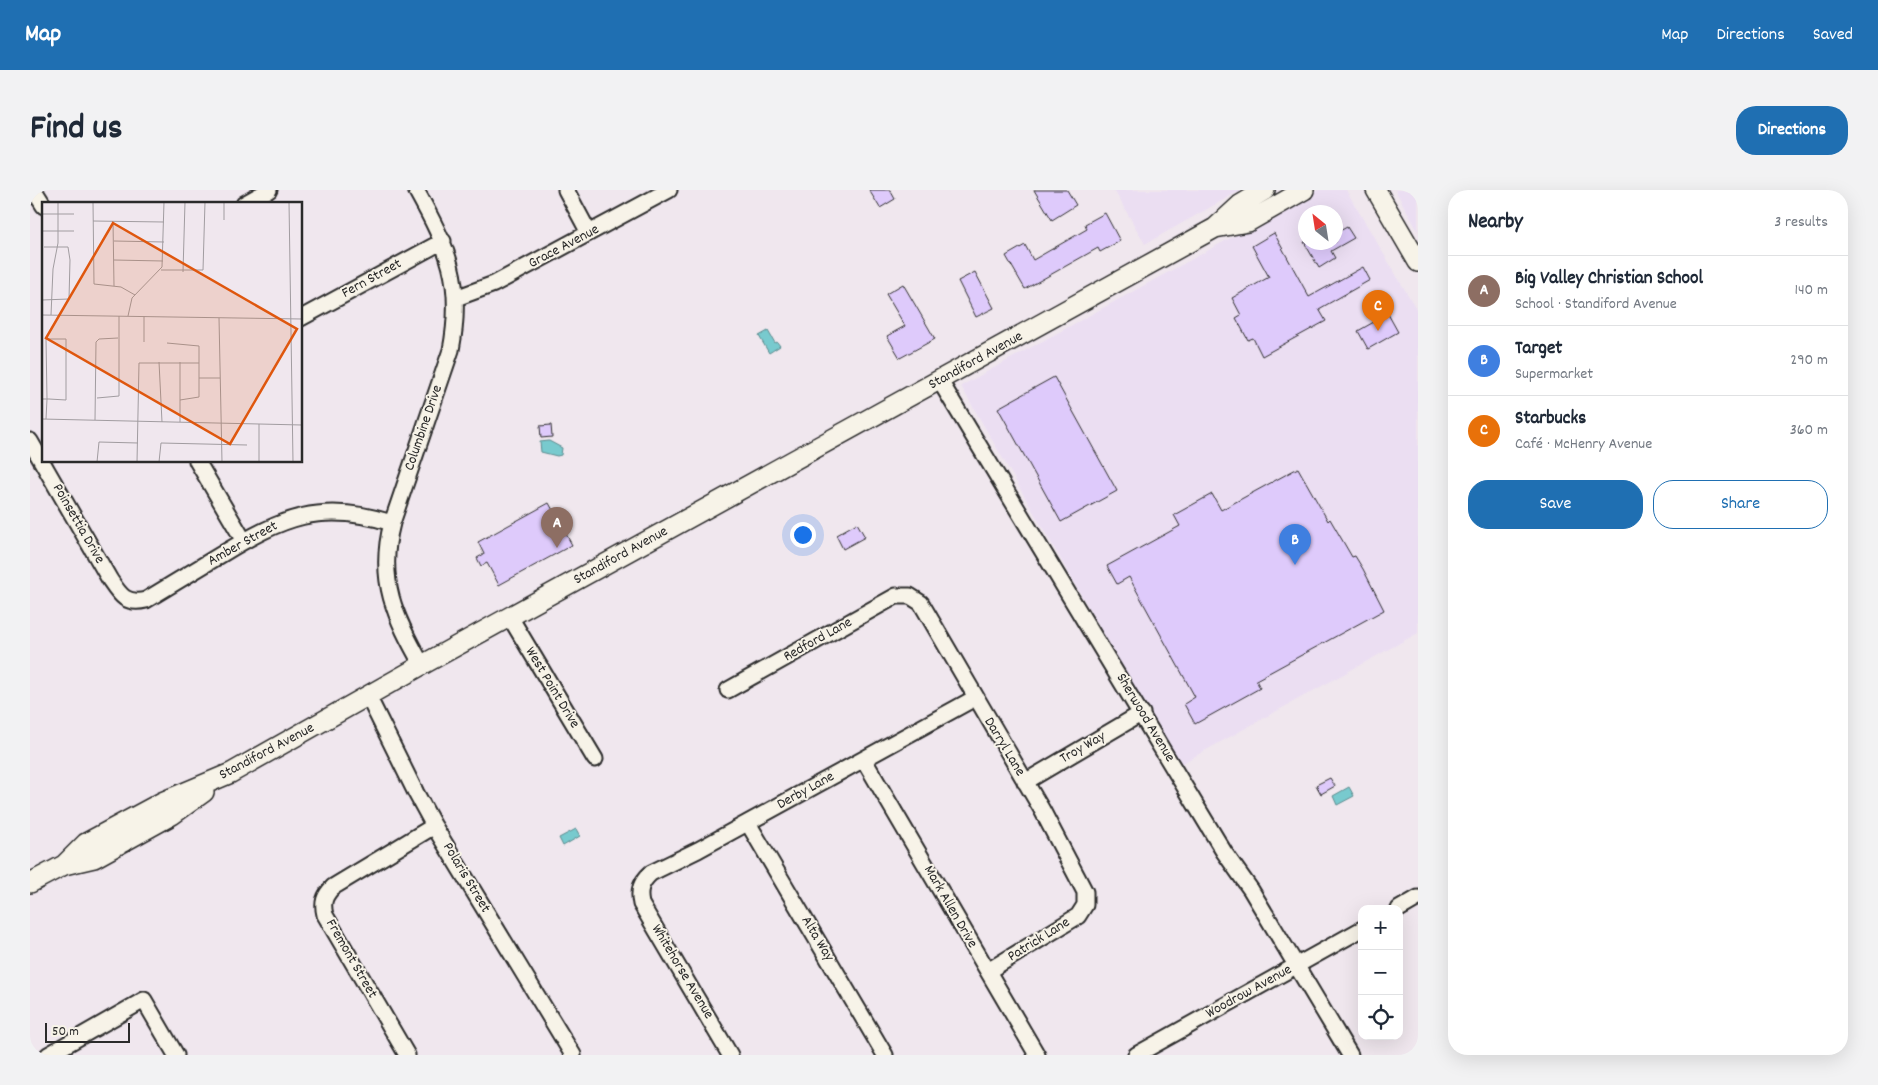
<!DOCTYPE html>
<meta charset="utf-8">
<style>
:root{--surface:#fff;--page:#f2f2f3;--text:#1f2937;--muted:#747a83;--line:#e0e1e3;--accent:#1f6fb2}
body{margin:0;font-family:Dekko,sans-serif;background:var(--page);color:var(--text)}
.controls{position:absolute;right:15px;bottom:15px;display:grid;overflow:hidden;border-radius:10px;box-shadow:0 5px 20px #0002}
.controls button{width:45px;height:45px;display:grid;place-items:center;padding:0;border:0;border-bottom:1px solid var(--line);background:var(--surface);color:var(--text);font:25px sans-serif}
.compass{position:absolute;left:1268px;top:15px;width:45px;height:45px;border-radius:50%;background:var(--surface);box-shadow:0 5px 20px #0002;rotate:330deg}
.scale{position:absolute;left:15px;bottom:12px;width:85px;box-sizing:border-box;padding-left:5px;border:2px solid #2b2b2b;border-top:0;font-size:14px;line-height:18px;white-space:nowrap;color:#2b2b2b;-webkit-text-stroke:4px #f7f3e8;paint-order:stroke}
.you{position:absolute;left:772px;top:344px;width:18px;height:18px;margin:-12px;border:4px solid #fff;border-radius:50%;background:#1a73e8;box-shadow:0 0 0 8px #1a73e833}
.badge{display:grid;place-items:center;width:32px;height:32px;border-radius:50%;background:var(--accent);color:#fff;font-size:16px;font-weight:700}
.pin{position:absolute;translate:-50% -41px;filter:drop-shadow(0 1px 2px #0008)}
.pin::after{content:'';position:absolute;top:26px;width:18px;height:15px;background:inherit;clip-path:polygon(0 0,100% 0,50% 100%)}
.list{margin:0;padding:0;list-style:none}
h2{display:flex;justify-content:space-between;align-items:center;height:65px;margin:0;padding:0 20px;font-size:21px}
h2 small{font-size:16px;font-weight:400;color:var(--muted)}
.list li{display:grid;grid-template-columns:32px 1fr auto;gap:15px;align-items:center;box-sizing:border-box;height:70px;padding:0 20px;border-top:1px solid var(--line)}
.list b{display:block;font-size:19px;white-space:nowrap}
.list p{margin:0;font-size:16px;white-space:nowrap;color:var(--muted)}
.list em{font-size:16px;font-style:normal;color:var(--muted)}
.actions{display:flex;gap:10px;padding:15px 20px}
.actions a{flex:1;padding:11px 0;border:1px solid var(--accent);border-radius:20px;text-align:center;font-size:18px;color:var(--accent)}
.actions .main{background:var(--accent);color:#fff}
.icon{flex:none;width:28px;height:28px;fill:none;stroke:currentColor;stroke-width:2;stroke-linecap:round;stroke-linejoin:round}
.map{position:relative;flex:none;width:1388px;height:865px;overflow:hidden;border-radius:20px}
header{display:flex;align-items:center;gap:30px;box-sizing:border-box;height:70px;padding:0 25px;background:var(--accent);color:#fff}
header strong{font-size:24px}
nav{display:flex;gap:28px;margin-inline-start:auto;font-size:18px}
.intro{display:flex;align-items:center;justify-content:space-between;box-sizing:border-box;height:120px;padding:0 30px}
h1{margin:0;font-size:35px}
.button{padding:12px 22px;border-radius:20px;background:var(--accent);color:#fff;font-size:18px;font-weight:700}
main{display:flex;gap:30px;padding:0 30px}
aside{flex:1;background:var(--surface);border-radius:20px;box-shadow:0 5px 20px #0002}
.map>svg:first-child{display:block}
.built{fill:#ebdef2;fill-rule:evenodd}
.water{fill:#78cace;stroke:#598a8d}
.building{fill:#decafb;stroke:#2b2b2b}
.lines{fill:none;stroke-linecap:round;stroke-linejoin:round}
.minor-casing{stroke:#2b2b2b;stroke-width:19}
.major-casing{stroke:#2b2b2b;stroke-width:22}
.minor{stroke:#f7f3e8;stroke-width:15}
.major{stroke:#f7f3e8;stroke-width:19}
.labels{text-anchor:middle;dominant-baseline:central;stroke-width:4;stroke-linejoin:round;paint-order:stroke}
.street-label{font-size:15px;fill:#2b2b2b;stroke:#f7f3e8}
.inset-road{fill:none;stroke:#a19ca0;stroke-width:1}
.view{fill:#df570e;fill-opacity:0.15;stroke:#df570e;stroke-width:2.5}
.inset-edge{fill:none;stroke:#2b2b2b;stroke-width:2.5}
</style>
<header>
<strong>Map</strong>
<nav><a>Map</a><a>Directions</a><a>Saved</a></nav>
</header>
<div class="intro"><h1>Find us</h1><a class="button">Directions</a></div>
<main>
<div class="map">
<svg width="1388" height="865" viewBox="0 0 1388 865">
<rect width="100%" height="100%" fill="#f0e7ee"/>
<filter id="ink" filterUnits="userSpaceOnUse"><feTurbulence type="fractalNoise" baseFrequency=".02" numOctaves="2"/><feDisplacementMap in="SourceGraphic" scale="10" xChannelSelector="R" yChannelSelector="G"/><feConvolveMatrix kernelMatrix="1 2 1 2 8 2 1 2 1" color-interpolation-filters="sRGB"/></filter>
<g filter="url(#ink)">
<!-- built -->
<path class="built" d="M1084,0h127l-96,54z
M1288,0h28l72,122v321l-239,132 -218,-379zM1276,22h30v30h-30z
M1365,0h23v41z"/>
<!-- water -->
<path class="water" d="M738,141l7,12 2,-1 3,4 -11,7 -10,-17z
M519,251l13,7 -1,7 -4,1 -16,-4 -1,-10z
M1319,597l5,9 -17,9 -4,-9z
M546,639l4,7 -17,10 -4,-8z"/>
<!-- building -->
<path class="building" d="M839,0h21l5,9 -15,9z
M1004,0h33l9,15 -24,15z
M1075,23l15,28 -20,11 -2,-4 -73,41 -19,-33 19,-11 8,15 54,-31 -2,-5z
M1317,37l7,11 -23,13 4,7 -16,10 -15,-26h32v-9z
M1244,43l35,64 54,-30 7,13 -51,29 7,12 -64,35 -9,-18 -5,2 -12,-22 5,-3 -9,-17 37,-21 -17,-31z
M945,82l19,36 -18,9 -18,-36z
M873,94l32,55 -35,19 -13,-22 18,-10 -19,-32z
M1358,124l10,18 -30,17 -10,-18z
M1024,187l63,114 -56,31 -63,-114z
M521,235l1,12 -11,1 -1,-12z
M1268,278l30,53 2,-2 22,38 3,-1 8,13 21,41 -128,70 4,8 -65,36 -11,-20 11,-7 -66,-120 -12,7 -10,-18 73,-40 -6,-11 38,-21 9,16z
M519,313l23,42 -73,40 -12,-22 -6,3 -4,-8 7,-4 -6,-12z
M827,333l8,14 -22,12 -7,-14z
M1300,588l5,8 -14,8 -5,-9z"/>
<g class="lines">
<!-- minor casing -->
<g class="minor-casing">
<path id="minor" d="M4,0l10,16
M386,0c32,58 48,92 35,160l-59,173c-15,57 3,94 30,142
M536,0l23,43
M214,14l25,-14
M426,108l38,-14 175,-94
M271,128l142,-77
M910,191l284,471 27,38 99,165
M0,251l80,139c10,15 16,25 36,20 25,-15 50,-30 76,-46 60,-36 99,-54 170,-31
M167,271l47,80
M480,427l85,142
M698,500l168,-94h14l11,7 121,207 43,82v13l-7,11 -90,55
M338,506l48,97 18,33 139,229
M834,570l173,295
M995,592l117,-69
M718,633l137,232
M1369,719l19,-11
M18,865l96,-55 32,55
M377,865l-82,-140c-3,-12 -1,-19 8,-28l101,-61
M700,865l-89,-151c-3,-14 0,-22 10,-31l47,-23 277,-152
M1106,865l226,-126"/>
</g>
<!-- major casing -->
<g class="major-casing">
<path id="major" d="M1346,0l42,72
M1185,38l33,-6 56,-32
M34,675l30,-7 78,-43 32,-23
M0,693l34,-18 22,-22 76,-41 69,-29 191,-108 793,-437 25,-23 25,-15"/>
</g>
<!-- minor -->
<use href="#minor" class="minor"/>
<!-- major -->
<use href="#major" class="major"/>
</g>
</g>
<g class="labels">
<!-- street labels -->
<g class="street-label">
<text transform="translate(534 57) rotate(-28)">Grace Avenue</text>
<text transform="translate(342 89) rotate(-29)">Fern Street</text>
<text transform="translate(946 171) rotate(-29)">Standiford Avenue</text>
<text transform="translate(394 238) rotate(-71)">Columbine Drive</text>
<text transform="translate(48 334) rotate(60)">Poinsettia Drive</text>
<text transform="translate(213 354) rotate(-29)">Amber Street</text>
<text transform="translate(591 366) rotate(-29)">Standiford Avenue</text>
<text transform="translate(788 450) rotate(-29)">Redford Lane</text>
<text transform="translate(522 498) rotate(59)">West Point Drive</text>
<text transform="translate(1115 528) rotate(59)">Sherwood Avenue</text>
<text transform="translate(974 557) rotate(59)">Darryl Lane</text>
<text transform="translate(1053 558) rotate(-30)">Troy Way</text>
<text transform="translate(237 562) rotate(-28)">Standiford Avenue</text>
<text transform="translate(776 601) rotate(-29)">Derby Lane</text>
<text transform="translate(436 688) rotate(59)">Polaris Street</text>
<text transform="translate(920 717) rotate(60)">Mark Allen Drive</text>
<text transform="translate(787 749) rotate(59)">Alta Way</text>
<text transform="translate(1009 750) rotate(-32)">Patrick Lane</text>
<text transform="translate(321 769) rotate(60)">Fremont Street</text>
<text transform="translate(652 782) rotate(59)">Whitehorse Avenue</text>
<text transform="translate(1219 802) rotate(-29)">Woodrow Avenue</text>
</g>
</g>
<!-- overview -->
<g transform="translate(12 12)">
<rect width="260" height="260" fill="#f0e7ee"/>
<path class="inset-road" d="M51,0l1,82 27,3 14,8M182,0v18M247,0l4,260M0,12h32M51,19l71,1M71,19l1,65M1,29h31M72,39l50,1M72,58l49,1M119,68h42l2,-68M141,70l2,-70M0,98l27,-1 1,-39 -2,-13h-24M0,113l260,4M9,113l2,-46 5,-26v-41M86,114l4,-18 30,-31 2,-65M102,114v26M177,116l3,144M125,141l32,3v51l-19,3M117,160l3,60M138,160v60M157,176h21M55,196l22,-2v-80M0,197h7l17,1v-61h-20l1,60 -1,20M0,217l260,6M53,218l1,-78 3,-3 19,-1M217,222v38M55,260l2,-20 39,1M95,260l2,-99h60M117,260l2,-19 86,2"/>
<path class="view" d="M71,21l184,106 -67,115 -184,-106z"/>
<rect width="260" height="260" class="inset-edge"/>
</g>
</svg>
<div class="controls">
<button>+</button>
<button>−</button>
<button><svg class="icon" aria-label="locate" viewBox="0 0 24 24"><circle cx="12" cy="12" r="6"/><path d="M12 2v4M12 18v4M2 12h4M18 12h4"/></svg></button>
</div>
<svg class="compass" viewBox="-18 -18 36 36"><path d="M0-13l5 13h-10z" fill="#e53935"/><path d="M0 13l5-13h-10z" fill="#747a83"/></svg>
<div class="scale">50 m</div>
<div class="you"></div>
<div class="pin badge" style="left:527px;top:358px;background:#8d6e63">A</div>
<div class="pin badge" style="left:1265px;top:375px;background:#3f7fe0">B</div>
<div class="pin badge" style="left:1348px;top:141px;background:#e8710a">C</div>
</div>
<aside>
<h2>Nearby<small>3 results</small></h2>
<ul class="list">
<li><span class="badge" style="background:#8d6e63">A</span><div><b>Big Valley Christian School</b><p>School · Standiford Avenue</p></div><em>140 m</em></li>
<li><span class="badge" style="background:#3f7fe0">B</span><div><b>Target</b><p>Supermarket</p></div><em>290 m</em></li>
<li><span class="badge" style="background:#e8710a">C</span><div><b>Starbucks</b><p>Café · McHenry Avenue</p></div><em>360 m</em></li>
</ul>
<div class="actions"><a class="main">Save</a><a>Share</a></div>
</aside>
</main>
